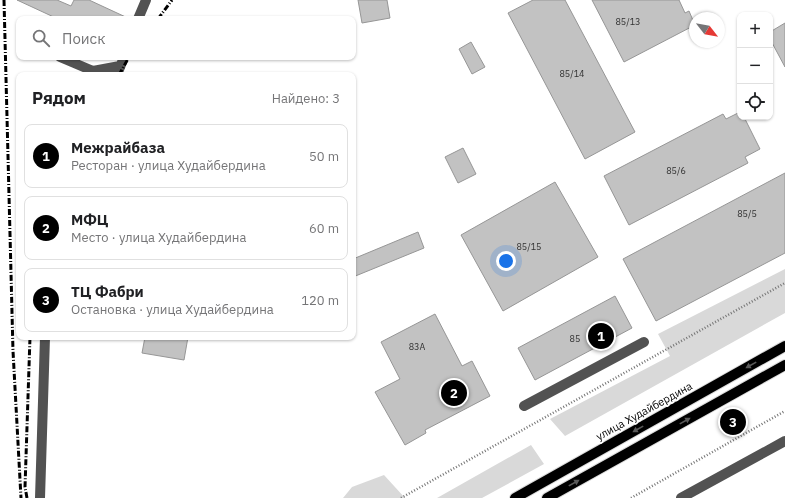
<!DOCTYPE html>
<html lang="ru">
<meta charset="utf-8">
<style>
:root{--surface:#fff;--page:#f2f2f2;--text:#202124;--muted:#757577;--line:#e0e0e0;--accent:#000}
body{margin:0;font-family:"IBM Plex Sans",sans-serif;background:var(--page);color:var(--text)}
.controls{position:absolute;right:12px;top:12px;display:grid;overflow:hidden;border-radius:8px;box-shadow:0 1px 3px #0004}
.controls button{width:36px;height:36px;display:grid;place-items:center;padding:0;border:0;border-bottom:1px solid var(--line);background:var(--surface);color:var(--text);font:20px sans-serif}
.compass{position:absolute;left:689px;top:12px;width:36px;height:36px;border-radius:50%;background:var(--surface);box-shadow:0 1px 3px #0004;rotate:121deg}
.you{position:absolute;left:506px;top:261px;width:14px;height:14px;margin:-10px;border:3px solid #fff;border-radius:50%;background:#1a73e8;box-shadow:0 0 0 6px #1a73e833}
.badge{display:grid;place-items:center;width:26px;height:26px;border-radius:50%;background:var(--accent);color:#fff;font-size:13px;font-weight:700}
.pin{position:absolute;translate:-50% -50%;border:2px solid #fff;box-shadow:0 1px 4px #0006}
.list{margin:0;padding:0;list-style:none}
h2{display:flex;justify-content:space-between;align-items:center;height:52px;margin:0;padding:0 16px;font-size:17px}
h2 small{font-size:13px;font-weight:400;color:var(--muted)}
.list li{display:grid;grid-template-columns:26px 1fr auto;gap:12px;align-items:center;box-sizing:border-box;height:64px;margin:0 8px 8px;padding:0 8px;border:1px solid var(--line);border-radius:8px}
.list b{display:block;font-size:15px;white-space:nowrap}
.list p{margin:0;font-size:13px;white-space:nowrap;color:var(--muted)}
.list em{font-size:13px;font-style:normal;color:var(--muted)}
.icon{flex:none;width:22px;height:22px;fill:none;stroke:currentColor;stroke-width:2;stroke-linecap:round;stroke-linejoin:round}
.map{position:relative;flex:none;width:785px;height:498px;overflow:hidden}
.search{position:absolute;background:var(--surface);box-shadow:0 1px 3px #0004;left:16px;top:16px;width:340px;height:44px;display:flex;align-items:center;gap:10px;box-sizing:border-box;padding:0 14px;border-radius:8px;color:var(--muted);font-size:15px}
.panel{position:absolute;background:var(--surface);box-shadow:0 1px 3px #0004;left:16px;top:72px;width:340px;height:268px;border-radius:8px}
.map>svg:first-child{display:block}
.green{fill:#d9d9d9}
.building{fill:#c2c2c2;stroke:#969696}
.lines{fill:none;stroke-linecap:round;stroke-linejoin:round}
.major-casing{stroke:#dbdbdb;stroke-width:12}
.path{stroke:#747474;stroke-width:2.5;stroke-dasharray:1 2;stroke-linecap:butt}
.minor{stroke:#525252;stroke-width:10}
.major{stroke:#000;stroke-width:10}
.rail{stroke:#000;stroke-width:3;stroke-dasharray:6 2 1 2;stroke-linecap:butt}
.oneway{fill:#595959}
.labels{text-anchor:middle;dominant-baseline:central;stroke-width:3.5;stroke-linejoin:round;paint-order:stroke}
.number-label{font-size:9px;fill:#303030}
.street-label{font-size:11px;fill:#000;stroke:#fff}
</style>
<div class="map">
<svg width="785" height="498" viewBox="0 0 785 498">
<rect width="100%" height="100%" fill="#fff"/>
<!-- green -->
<path class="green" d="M785,269v44l-220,123 -15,-17 120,-63 -12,-22z
M531,445l13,19 -62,34h-45z
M384,475l21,23h-62l9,-11z"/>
<!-- building -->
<path class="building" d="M17,0h40l14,6 3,-6h15l41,19h-72z
M358,0h29l3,18 -28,5z
M533,0h32l70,132 -50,27 -77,-146z
M592,0h87l6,13 4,-2 6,14 -71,37z
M785,23v44l-15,-28v-7z
M471,42l14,25 -13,7 -13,-25z
M740,112v5h4l16,32 -15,8 3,6 -119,62 -25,-49 119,-62 3,5z
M463,148l13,26 -18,9 -13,-26z
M785,173v80l-129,68 -33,-62z
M555,182l43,75 -95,54 -42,-76z
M418,232l6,16 -71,29v-18z
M615,296l17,32 -97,52 -17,-32z
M435,314l27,52 10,-5 18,35 -65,34 1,3 -21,12 -30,-53 25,-13 -19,-37z
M145,337h43l-4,23 -42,-7z"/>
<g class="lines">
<!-- major casing -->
<g class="major-casing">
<path id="major" d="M515,498l270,-152
M547,498l238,-133"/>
</g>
<!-- path -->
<path class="path" d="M401,498l384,-215
M631,498l154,-87"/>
<!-- minor -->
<path class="minor" d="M138,19l8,-19
M60,57l33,14 27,-5
M117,75l7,-18
M524,406l120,-64
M40,498l5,-161
M681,498l104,-57"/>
<!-- major -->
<use href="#major" class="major"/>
<!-- rail -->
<path class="rail" d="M4,0l9,351 8,147
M158,19l14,-19
M119,75l10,-18
M27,498l-2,-11 5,-150"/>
</g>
<!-- one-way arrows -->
<defs><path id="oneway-solid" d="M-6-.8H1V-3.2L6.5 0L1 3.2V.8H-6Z"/></defs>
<g class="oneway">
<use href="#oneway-solid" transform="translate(751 365) rotate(151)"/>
<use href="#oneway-solid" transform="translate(685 421) rotate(-29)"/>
<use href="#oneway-solid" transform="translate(638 429) rotate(151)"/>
<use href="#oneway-solid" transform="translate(574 483) rotate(-29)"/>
</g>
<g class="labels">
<!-- number labels -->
<g class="number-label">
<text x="628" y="21">85/13</text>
<text x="572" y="73">85/14</text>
<text x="676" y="170">85/6</text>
<text x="747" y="213">85/5</text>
<text x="529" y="246">85/15</text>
<text x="575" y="338">85</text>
<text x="417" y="346">83А</text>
</g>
<!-- street labels -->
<g class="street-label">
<text transform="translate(644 411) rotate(-29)">улица Худайбердина</text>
</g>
</g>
</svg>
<div class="controls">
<button>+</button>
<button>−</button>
<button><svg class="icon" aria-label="locate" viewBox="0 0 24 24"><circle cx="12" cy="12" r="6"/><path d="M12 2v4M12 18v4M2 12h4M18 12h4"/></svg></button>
</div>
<svg class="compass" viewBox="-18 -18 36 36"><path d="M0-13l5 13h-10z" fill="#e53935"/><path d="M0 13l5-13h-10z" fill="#757577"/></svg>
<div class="you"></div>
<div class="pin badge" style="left:601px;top:336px">1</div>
<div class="pin badge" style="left:454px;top:393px">2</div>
<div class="pin badge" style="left:733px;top:422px">3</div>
<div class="search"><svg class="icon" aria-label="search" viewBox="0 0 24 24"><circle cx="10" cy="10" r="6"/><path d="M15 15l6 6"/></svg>Поиск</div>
<section class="panel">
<h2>Рядом<small>Найдено: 3</small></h2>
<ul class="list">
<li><span class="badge">1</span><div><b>Межрайбаза</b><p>Ресторан · улица Худайбердина</p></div><em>50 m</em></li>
<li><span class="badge">2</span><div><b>МФЦ</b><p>Место · улица Худайбердина</p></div><em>60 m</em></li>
<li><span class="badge">3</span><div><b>ТЦ Фабри</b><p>Остановка · улица Худайбердина</p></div><em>120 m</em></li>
</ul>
</section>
</div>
